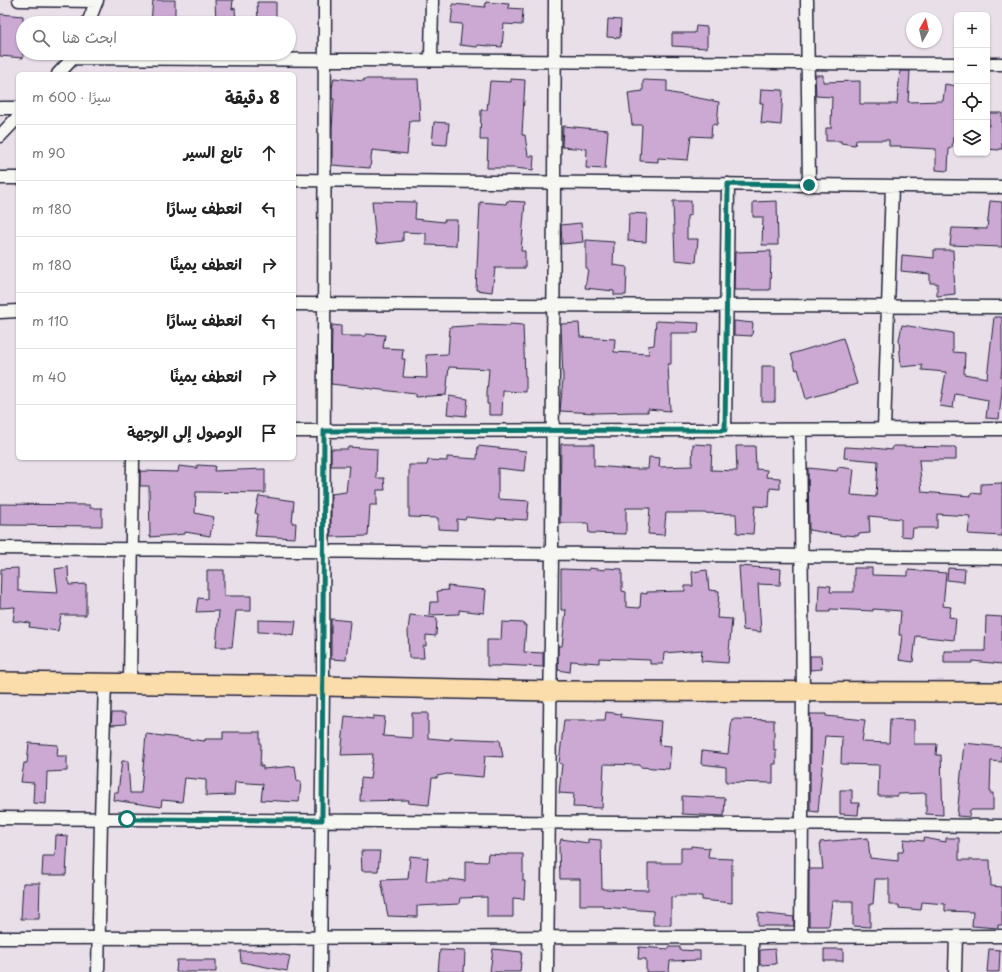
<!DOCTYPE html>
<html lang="ar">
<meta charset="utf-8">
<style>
:root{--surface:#fff;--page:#f6f6f6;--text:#222;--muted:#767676;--line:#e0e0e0}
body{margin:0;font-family:"Playpen Sans","Playpen Sans Arabic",sans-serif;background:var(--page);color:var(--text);direction:rtl}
.controls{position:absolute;right:12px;top:12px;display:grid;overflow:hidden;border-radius:6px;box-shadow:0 1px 3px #0004}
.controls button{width:36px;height:36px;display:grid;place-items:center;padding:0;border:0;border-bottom:1px solid var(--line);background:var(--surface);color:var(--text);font:20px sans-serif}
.compass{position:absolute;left:906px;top:12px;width:36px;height:36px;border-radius:50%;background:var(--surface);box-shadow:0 1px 3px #0004;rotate:8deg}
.stop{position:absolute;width:12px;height:12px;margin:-9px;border:3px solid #0f766e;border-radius:50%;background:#fff}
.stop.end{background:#0f766e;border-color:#fff;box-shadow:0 1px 4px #0008}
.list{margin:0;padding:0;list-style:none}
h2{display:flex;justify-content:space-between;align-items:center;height:52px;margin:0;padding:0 16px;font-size:17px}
h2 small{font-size:13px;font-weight:400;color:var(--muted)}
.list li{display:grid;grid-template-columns:26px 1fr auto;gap:12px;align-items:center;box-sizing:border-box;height:56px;padding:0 16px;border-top:1px solid var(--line)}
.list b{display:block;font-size:15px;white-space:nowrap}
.list em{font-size:13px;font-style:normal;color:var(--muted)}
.icon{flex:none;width:22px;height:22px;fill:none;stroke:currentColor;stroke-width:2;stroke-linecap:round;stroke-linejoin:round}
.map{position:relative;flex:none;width:1002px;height:972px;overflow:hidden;direction:ltr}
.search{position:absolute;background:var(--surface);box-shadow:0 1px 3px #0004;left:16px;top:16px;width:280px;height:44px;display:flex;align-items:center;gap:10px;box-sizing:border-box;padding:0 14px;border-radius:22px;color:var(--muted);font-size:15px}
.panel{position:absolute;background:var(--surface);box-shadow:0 1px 3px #0004;left:16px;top:72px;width:280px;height:388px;border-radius:6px;direction:rtl}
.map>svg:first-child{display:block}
.building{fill:#cba9d3;stroke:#22223b}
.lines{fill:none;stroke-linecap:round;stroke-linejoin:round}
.street-casing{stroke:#22223b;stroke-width:15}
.primary-casing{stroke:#22223b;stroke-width:22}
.street{stroke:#f6f6f2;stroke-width:12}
.primary{stroke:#faddab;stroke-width:19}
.route{stroke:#0f766e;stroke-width:5}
</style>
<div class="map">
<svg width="1002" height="972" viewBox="0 0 1002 972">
<rect width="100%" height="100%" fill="#e9dfe9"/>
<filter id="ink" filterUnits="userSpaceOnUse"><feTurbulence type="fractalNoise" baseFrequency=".025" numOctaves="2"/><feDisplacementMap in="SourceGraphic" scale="8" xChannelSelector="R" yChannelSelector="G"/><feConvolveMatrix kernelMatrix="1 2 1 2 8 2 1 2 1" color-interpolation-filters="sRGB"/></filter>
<g filter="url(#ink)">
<!-- building -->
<path class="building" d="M153,0h22v23l-24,-1z
M215,0h18l-1,9 3,-1 1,15h-20z
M257,2h19v21h-18z
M486,2l23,2 -1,4 15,1 -1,16 -18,-1 -2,23 -24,-2 -1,2 -17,-2 2,-21 -11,-1 2,-19 32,3z
M0,14l23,2v42l-23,-2z
M608,19l13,1 -1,18 -13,-1z
M696,26l11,1v21l-35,-2v-13h23z
M900,71h10l-2,31 35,-1 2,-17 12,2v52l-4,-1 -1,11h-3l-1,23 -12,-1v-21l-36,-2 1,-1h-12v-6h-33l-1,5 -14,-2v-2h-15v-13h5l1,-31 -16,-1 -1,-21h8v7l37,-1v23h37z
M334,78l30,3v-2h54l2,42h-10l-3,33 -35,-4 -2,18 -38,-3v-37l2,-29h-2v-11z
M511,79l14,1 -3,55h3l3,21h6l-1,14 -19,-2h-27l1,-28h-8l1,-30h6l3,-29 21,1z
M643,80l24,1v11l52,10 -2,23 -5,-1 -1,13 -20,-1 -3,24 -30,-2v4l-18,-1 2,-36h-10l-4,-32 15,-2z
M761,89l22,1 -2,35 -20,-2 2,-20h-3z
M989,113h13v36h-3v1l-12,-1v-23h2z
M434,122l15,1 -2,22 -15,-1z
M563,126l45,4 -3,39 -19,-1 1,-19 -25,-2z
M372,201l44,1 -1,17 29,3v-2h13l-1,26 -30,-1v-12l-23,-1v9l-27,3z
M507,201l18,1 -4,49h4v17h-30l-3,24 -16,-2 4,-88 26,2z
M673,201h18v14l-4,1v23h11l-2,23 -21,-2z
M777,201l1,44h-16l1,-28h-10v-15z
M990,201l12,1v45l-52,-2 2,-17 35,1z
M629,213l18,1 -1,28 -18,-1z
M581,223l2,19 -21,2 -1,-19z
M586,240l28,2 -1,23 14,2 -1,28h-12v-4l-29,-3 3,-19h-2z
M934,250h19l2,44 -18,2v-13h-7v-9l-29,-3 1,-16 32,3z
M771,251l-1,39h-36l1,-38z
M994,317h8v48l-1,12h1v14l-3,28 -13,-1 2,-18 -33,-6 -2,14 -13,-2 6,-34 -24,-2v-5l-21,2 -2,-27 3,-15 51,8v19l12,1 -1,21 23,4z
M656,321l43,2 -1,10h-27v31h-3l2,47 -22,-2v3h-12l-40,1 -36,-2 3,-32 -2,-55 18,-1 1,14 35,2 -1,13 35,2 -1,-8 6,-1z
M734,321l19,2 -1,13 -18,-1z
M510,324l13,1 2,51h1v16l-23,-1 -1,24h-13v-11h-2v-11l2,-24 -40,-2 -3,28 -31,2v-3l-84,-10 1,-59 9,1v10h25v-2l19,1 -2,13 20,1 -1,10h3l-2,18 24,1 -1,-23 22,-1 2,-27 30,-2 30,1z
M843,338l14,46 -51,15 -8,-30 -2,1 -5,-16z
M762,366h13v36h-13z
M449,396l19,3 -2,17 -19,-2z
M561,444h33v22l39,3h15l1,-12 11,1 -1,9 33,-1 1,-22 19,1 -1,25 26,1 -1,-25h19l1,23 11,1 -1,7 14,1v11l-10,-1 -1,19 -14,-1 -2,28 -16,-1 -1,-19 -35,-1h-35l-2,22 -16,-1 2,-26h-24v26l-37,-1 -1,-10h-28z
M478,446l48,5 -2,20 -26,-3v31l31,2 -2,19 -31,-2v2l-30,-3 -1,3 -8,-1v11l-19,-1v-11l-29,-1v-52h18l1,-5 19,1v-4l30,2z
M893,446l62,1 1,1v12h-37l3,32 49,4v-3l10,1v-10l21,-1v53l-34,-2 2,-18 -33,-2v14h-24l-1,9 -11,-1v-17l-32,-3 1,17 -12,1v2l-13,-1v1l-36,-6 -1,-62 29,3 1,-4 16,2 -3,26 25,2 2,-36 -34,-3 1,-11 19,1v-1l28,3z
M348,447l29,2 -1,29h8l1,12h-8v15h-7l-2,31 -37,1v-43l15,-2 3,-26h-18v-17h17z
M197,465l18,1 -1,5 51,-2v24l-69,-1 -1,21 19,4 -4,19 -25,-4v2l-35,3 -1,-51h-9v-15l38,1 1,-6 18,2z
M259,496l35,5 -2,22h4l-1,15 -40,-2 3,-22 -3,-1z
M0,504l90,1v3h12v18l-102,-1z
M739,566l42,3 -1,16 -22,-1 3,48 -18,-2z
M68,567l1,18 17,-1v31h-25l-3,16 -29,-4 1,-4 -17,-2 2,-14 -15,1 1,-39 17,-1v23l40,2 -3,-24z
M589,568l16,2v-2l17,1v22l4,1v15l14,1 1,-15 6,1v-2l38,-1v-5h8l-1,-14 15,-2 2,20 10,1 -2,27 15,1 -4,44 -27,-2 1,-11 -38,3 -1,11h-13v-4l-51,-2v5l-28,-2 -1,11 -12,-2v-24h4l4,-36h-5v-41l28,1z
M854,568h18v7l36,1v-6l38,3 -3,33 8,1 -2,10 7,1 -2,22 -38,-4 -3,26 -14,-2 3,-25h-3l2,-24 -28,-2v2l-43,-2v3h-12l1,-27 12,1 -1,6h24z
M948,568l17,1 -1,13 -17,-2z
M207,570h17v26h27v15h-15l-4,36h-16l3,-36 -23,1 2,-14 9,1z
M447,586l39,4 -2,23 -25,-3v4l-30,1 1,-13h8l-1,-11 11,-1z
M410,615l27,3 -1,18 -10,-1v11h-3l1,12h-15l-1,-28z
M986,616l16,1v47l-30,-3v2h-28v-12h41z
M331,619l19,2 -4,39 -15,-1z
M258,620l38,1 -2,15 -13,-2v-1l-23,-1z
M502,622l21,1v2h3l-2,27 19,1v14l-42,-2v1h-14v-26h14z
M810,656h11l1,13 -12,1z
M606,712l15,2v3l40,4 -2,24 12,1 -2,23 -29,-2v-2l-36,-1 -2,44 -29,-1 1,-13 -15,-1 3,-29 -3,-1 5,-43h41z
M112,713h13l1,11 -15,1z
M412,713h16v25l22,2v-2l50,2 3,17 -18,-1 -2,21 -36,-3 -10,2v2h-5l-3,27 -21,-2 1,-3 -49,1 1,-23 9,1 3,-25 -32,1 4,-39 28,3v-3l12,1 -2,19 29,2z
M810,714h16v2l39,4 -3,22 27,1 1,-24 24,1v24h23l-1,11h5l2,60 -17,-1v-21l-28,1v2h-20l1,-31 -38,-1 1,-27 -17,-1 -7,76 -8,-1z
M732,719l42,1v30h2v14h-3v19l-47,-1v-15l-25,-3 1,-13 26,3z
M223,732h37v12h1l-1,22h3v3l32,-3 2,15 4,1 -2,20 -38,-2 2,-16 -28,-2 -1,13 -28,1v-16l-21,-2 -3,24 -20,-2 -1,7 -48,-7 1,-8h4l4,-31h6l2,32h11l5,-59 59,7v-2h18z
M29,743l29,2 -1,11h10v15l-20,1 -1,32 -13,-1 1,-20 -13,-1 3,-19h3z
M964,743l38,4v15l-11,-1 -1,32h3v17h-23l-1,7 -12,-1z
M840,790h12v13h7l-1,12 -18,-1z
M682,796l43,2 -1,18 -42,-2z
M56,835l12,1 -2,39h-24l1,-19h12z
M868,838l2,20 28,3v-9h5l1,-13 19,2 1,-3 22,4v-4h13v22h31l1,26 11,1v38h-4v3l-26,-2 1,-14 -28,-1v-7l-23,-2 -1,8 -22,-2v-3h-10v-26h-14l-2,25h-3v23l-17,-1v-25h-21l-3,25h-20v-57h14l-3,-27z
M561,839l27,4v-4l13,1 1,49 46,1v-27h33v-15h10v-2l18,2 -1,10 24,1v44l-30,-3v-4h-27v2l-4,-1v28h-18v-14l-50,-4v-2h-23v-26h-20l-1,-32z
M361,851h19l-2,20h-16z
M488,854l19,1v-1h16v27h2l-1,18 -11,-1v19h-26v-20l-27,1 -1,6 -42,2v11l-29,-1 -7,-36 27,-1 2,-23 18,2 -2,23h23l1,-2 15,2v-20l22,1z
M23,883h17l-1,36h-18z
M758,913l36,4v9h-36z
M639,947l30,2v-2h11v3l20,1v9l-30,1 -1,11h-23v-13h-8z
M493,949l29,3 -2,20h-30z
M775,949l1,15 -16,1v-15z
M824,949h19v12h-19z
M989,949l11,1 -1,22h-12z
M440,950l25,1 -1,21h-26z
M240,951h24l26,5 -3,15 -46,-9z
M177,960h39v12h-40z"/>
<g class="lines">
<!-- street casing -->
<g class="street-casing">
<path id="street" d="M19,0l78,1
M807,0l2,185
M88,23l9,-23
M73,58l884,6
M431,60l1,-60
M987,64h15
M58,74l15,-16 2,-5
M0,108h18
M0,136l18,-19
M0,178h18
M294,180l708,7
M294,304l708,3
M0,312l18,-1
M884,429l8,-243
M725,430l3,-246
M800,430l3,262 -2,244
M294,431l708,-2
M0,548l1002,10
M130,682l3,-224
M0,818l1002,8
M0,938l752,-1 250,-1
M98,972l3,-153 4,-137
M320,972l3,-286 2,-686
M547,972l5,-419 3,-553
M752,972v-35
M955,972l1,-36"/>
</g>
<!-- primary casing -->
<g class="primary-casing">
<path id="primary" d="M0,682l323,4 226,5 453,1"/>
</g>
<!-- street -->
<use href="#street" class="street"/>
<!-- primary -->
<use href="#primary" class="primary"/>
</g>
</g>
<g class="lines" filter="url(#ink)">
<!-- route -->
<path class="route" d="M127,819l195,1 2,-389 401,-1 3,-246 81,1"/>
</g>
</svg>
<div class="controls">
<button>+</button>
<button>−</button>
<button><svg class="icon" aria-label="locate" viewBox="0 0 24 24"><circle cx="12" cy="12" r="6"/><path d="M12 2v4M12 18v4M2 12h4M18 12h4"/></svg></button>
<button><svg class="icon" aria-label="layers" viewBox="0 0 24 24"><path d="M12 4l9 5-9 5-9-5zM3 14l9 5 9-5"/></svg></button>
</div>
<svg class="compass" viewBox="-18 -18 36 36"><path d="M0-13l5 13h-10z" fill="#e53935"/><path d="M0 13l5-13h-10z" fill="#767676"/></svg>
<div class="stop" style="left:127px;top:819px"></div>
<div class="stop end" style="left:809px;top:185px"></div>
<div class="search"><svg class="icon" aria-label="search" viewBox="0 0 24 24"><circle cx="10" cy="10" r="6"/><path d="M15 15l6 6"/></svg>ابحث هنا</div>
<section class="panel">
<h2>8 دقيقة<small>سيرًا · 600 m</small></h2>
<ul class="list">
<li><svg class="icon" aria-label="ahead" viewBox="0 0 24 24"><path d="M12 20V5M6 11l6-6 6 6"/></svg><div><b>تابع السير</b></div><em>90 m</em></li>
<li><svg class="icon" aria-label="left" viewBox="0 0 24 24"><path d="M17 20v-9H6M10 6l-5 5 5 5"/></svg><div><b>انعطف يسارًا</b></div><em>180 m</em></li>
<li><svg class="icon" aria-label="right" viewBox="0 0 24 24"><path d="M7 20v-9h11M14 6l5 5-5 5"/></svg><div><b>انعطف يمينًا</b></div><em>180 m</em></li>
<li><svg class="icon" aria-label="left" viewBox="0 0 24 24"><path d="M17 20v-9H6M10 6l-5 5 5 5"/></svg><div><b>انعطف يسارًا</b></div><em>110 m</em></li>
<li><svg class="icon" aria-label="right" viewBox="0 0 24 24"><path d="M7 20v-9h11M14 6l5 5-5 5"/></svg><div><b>انعطف يمينًا</b></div><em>40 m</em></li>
<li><svg class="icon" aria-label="arrive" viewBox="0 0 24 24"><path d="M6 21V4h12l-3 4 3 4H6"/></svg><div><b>الوصول إلى الوجهة</b></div></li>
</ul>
</section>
</div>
